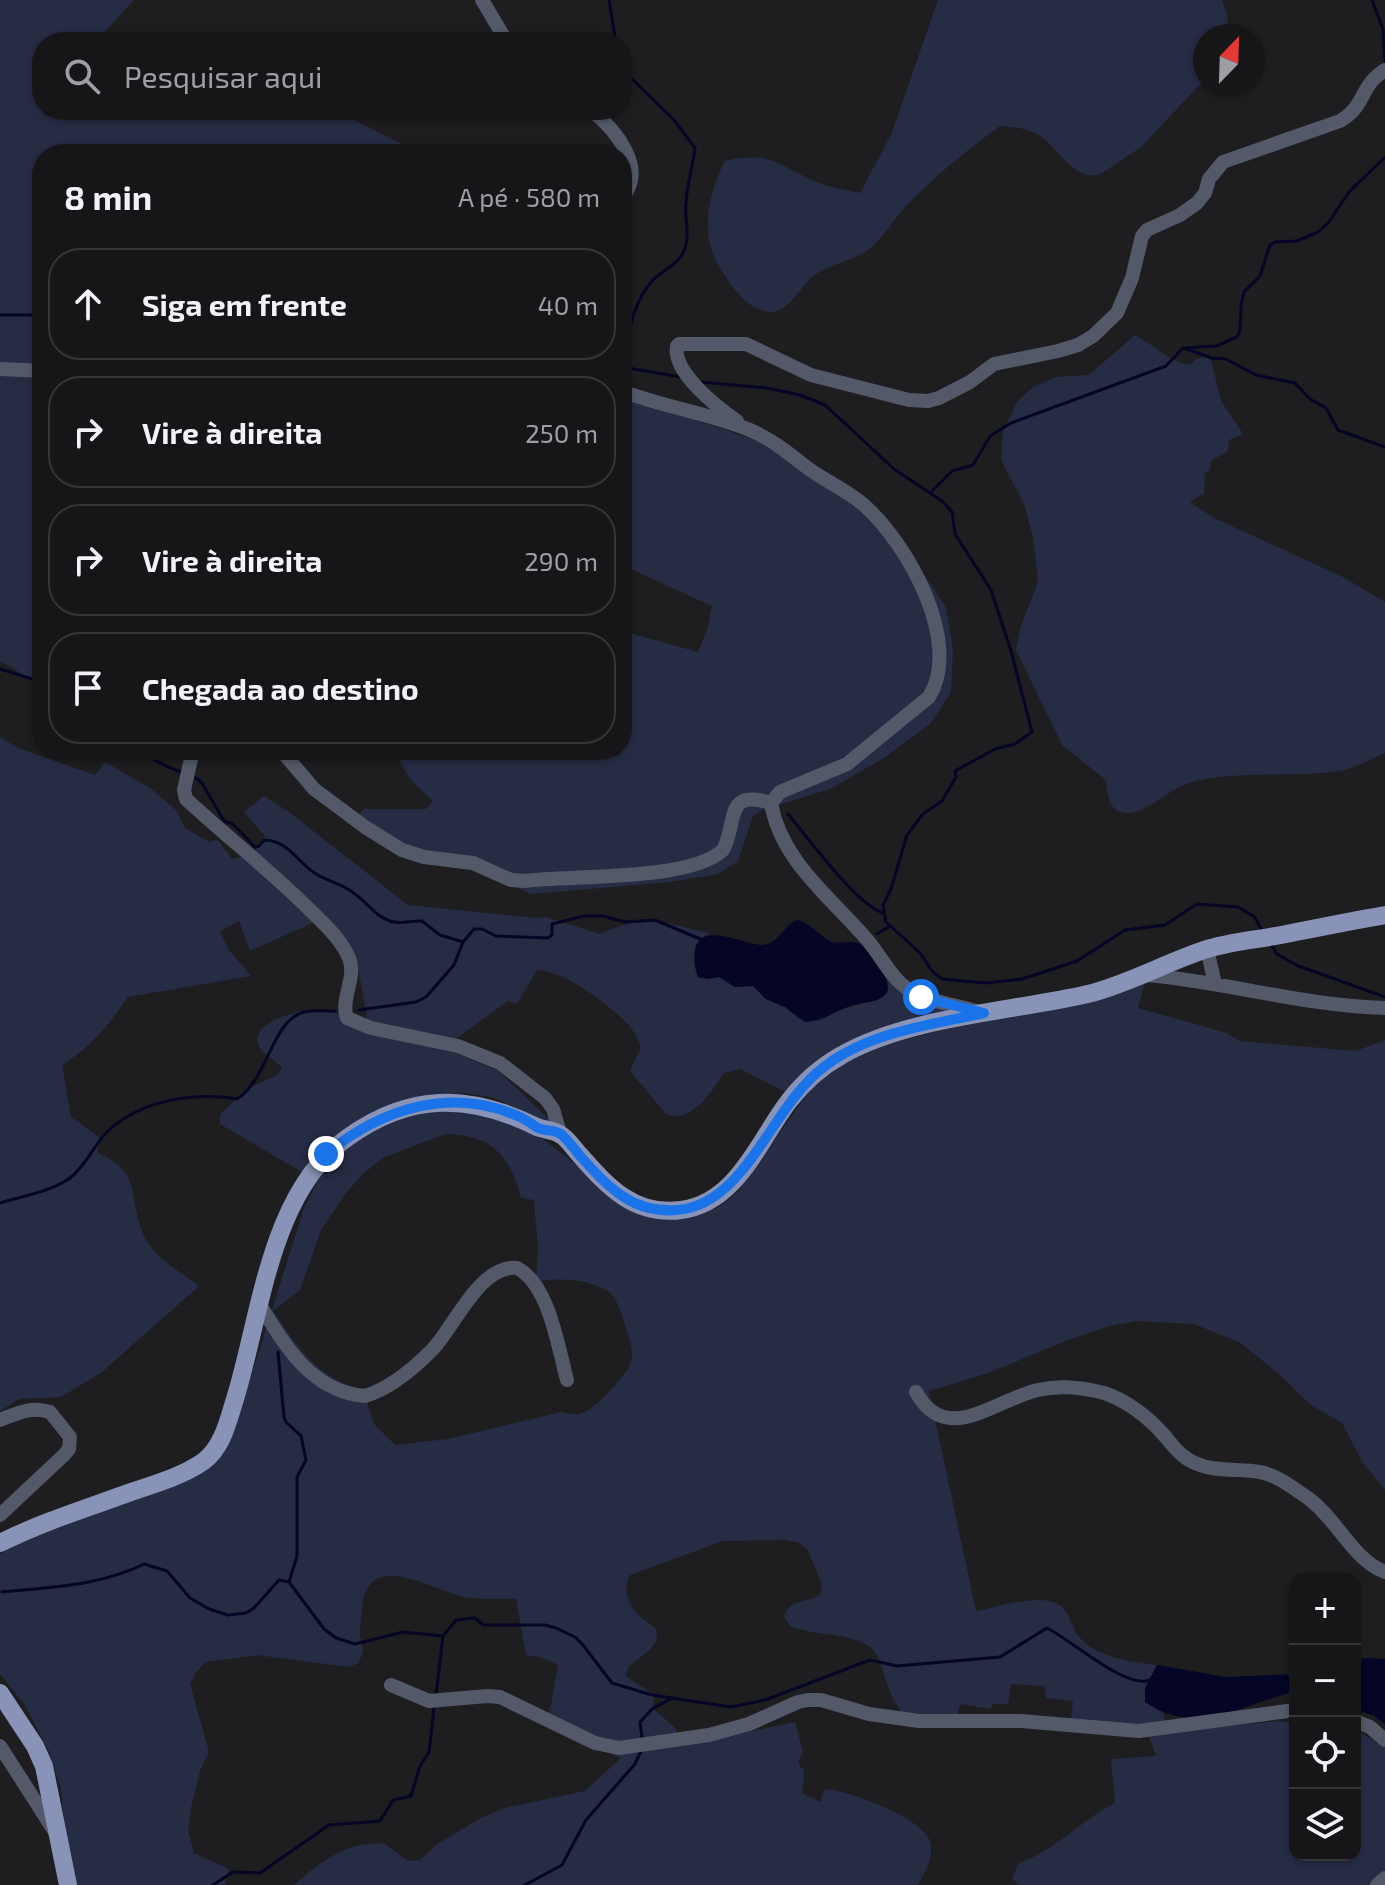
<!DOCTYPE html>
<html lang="pt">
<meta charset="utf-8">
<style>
:root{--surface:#161619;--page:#232326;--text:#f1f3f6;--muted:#9e9fa2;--line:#353538}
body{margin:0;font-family:"Exo 2",sans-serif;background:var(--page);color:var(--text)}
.controls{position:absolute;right:24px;bottom:24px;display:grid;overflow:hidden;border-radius:16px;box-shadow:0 2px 6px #0004}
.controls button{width:72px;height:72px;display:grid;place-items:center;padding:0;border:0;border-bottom:2px solid var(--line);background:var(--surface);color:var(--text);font:40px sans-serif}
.compass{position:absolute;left:1193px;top:24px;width:72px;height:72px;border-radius:50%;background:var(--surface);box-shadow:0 2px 6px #0004;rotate:23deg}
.stop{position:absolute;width:24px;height:24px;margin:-18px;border:6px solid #1a73e8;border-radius:50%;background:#fff}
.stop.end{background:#1a73e8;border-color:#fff;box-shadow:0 2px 8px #0008}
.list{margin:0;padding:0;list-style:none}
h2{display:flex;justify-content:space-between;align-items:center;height:104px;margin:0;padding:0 32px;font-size:34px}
h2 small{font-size:26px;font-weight:400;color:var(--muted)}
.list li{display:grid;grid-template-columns:52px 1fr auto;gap:24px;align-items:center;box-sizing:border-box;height:112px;margin:0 16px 16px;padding:0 16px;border:2px solid var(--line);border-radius:32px}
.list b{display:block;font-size:30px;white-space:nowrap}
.list em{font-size:26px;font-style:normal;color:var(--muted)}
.icon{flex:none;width:44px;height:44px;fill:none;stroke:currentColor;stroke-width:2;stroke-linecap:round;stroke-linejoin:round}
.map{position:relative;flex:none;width:1385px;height:1885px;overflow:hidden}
.search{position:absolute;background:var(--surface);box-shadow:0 2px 6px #0004;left:32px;top:32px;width:600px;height:88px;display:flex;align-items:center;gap:20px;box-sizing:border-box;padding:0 28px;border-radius:32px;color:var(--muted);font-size:30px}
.panel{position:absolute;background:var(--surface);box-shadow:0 2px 6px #0004;left:32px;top:144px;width:600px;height:616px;border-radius:32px}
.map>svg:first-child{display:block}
.green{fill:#262c44;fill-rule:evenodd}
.water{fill:#050525}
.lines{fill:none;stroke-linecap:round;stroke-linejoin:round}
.stream{stroke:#050525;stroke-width:3}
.minor{stroke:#54596a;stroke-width:14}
.major{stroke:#8993b7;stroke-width:18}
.route{stroke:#1a73e8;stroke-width:10}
</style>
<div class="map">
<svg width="1385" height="1885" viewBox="0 0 1385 1885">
<rect width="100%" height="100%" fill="#1e1e21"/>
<!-- green -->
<path class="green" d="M0,0h134l-36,39 7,3h-63v68h292l83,42 10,2h-385v528h-6l-36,-21z
M938,0h284l5,14 1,22h-23v43l-64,68 -42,28c-28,5 -41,-29 -62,-41 -11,-6 -24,-7 -37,-8 -33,24 -64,49 -93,79 -12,13 -22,30 -35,42 -17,14 -42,16 -60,30 -11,10 -24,35 -41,35 -24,-1 -41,-27 -52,-46 -20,-31 -10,-75 6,-105 51,-11 54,7 97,23 12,4 26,6 38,9l31,-58z
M1135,335c19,10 33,26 55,30l6,-6 14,-3 11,45 22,33 -14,6 -2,12 -15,8 -2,9 -5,4 -1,20 -14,9 24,16 129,59 42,25v151c-14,6 -31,16 -46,18 -48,7 -99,-1 -147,11 -21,5 -45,32 -66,31 -18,-1 -18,-19 -20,-33l-44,-35 -46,-95 5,-24 17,-44 -5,-45 -9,-33 -23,-44 2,-28 14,-30 16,-15 23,-10 33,-2z
M622,395l157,53 90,60 38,42 39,57 7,42 -2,43 -20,31 -47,35 -54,31 -65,20 -12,7 -15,45 -20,13 -48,8 -139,12 -49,-22 -58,-9 -68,-43 7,-11h63l7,-8 -23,-22 -16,-29h228v-119l76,21 10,-25 4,-21 -90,-41z
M0,737l18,11 77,27 10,-13 45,26 27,23 8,17 24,14 9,-2 14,19 21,-5 12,-18 -21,-24 20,-16 25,16 119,93 128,13 10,-1 54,17c45,-21 64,-11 110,-1 -4,3 -9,5 -12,9 -7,9 -4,27 1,36l20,-1 16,10 18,-1 13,13 19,8 14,12 19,2 25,-12 33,-9 12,-9 -1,-13 12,4 62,33 -64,15 -105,65 -52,-26 -16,4c-12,18 -32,51 -58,41l-36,-43 11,-24c-3,-7 -7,-16 -12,-22 -20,-20 -63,-54 -92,-55l-20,34 -9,-3 -65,47 54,22 53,50 -3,2 -55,-25 -30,-4 -52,6 -103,76 -87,-51v-9l26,-26 31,-14 5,-6c-5,-11 -21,-13 -24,-26 -5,-24 48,-35 65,-33 17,2 31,11 46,19l-10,-56 -40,-53 -69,31 -11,-30 -19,10 9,19 22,26 -123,21c-19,28 -37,50 -66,68l9,52 28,20 -1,16c48,20 28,51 49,88 11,19 35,32 52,45l-97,86 -41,25 -42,2 -19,12z
M1146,978l-8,30 89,25 12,8 117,10 29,-11v450l-22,-27 -21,-40 -31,-18 -31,-30 -39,-32 -47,-19 -58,-3 -27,5 -41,14 -80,33 -59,18 47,220c21,-4 61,-17 80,-8 14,6 15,26 25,36 18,19 52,23 76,26l-12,23v14l18,11 4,19 113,-11 15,3v131h60v-125l30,16v139h-366l-7,-7 7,-15c39,-14 61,-42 96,-60l-4,-44 45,-3 -8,-22 -78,-5 3,-28 -27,-3 -2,-12 -33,-2 -3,20h-16l-1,5 -30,-5 -3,6 3,17c-49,5 -65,-10 -78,-56 -3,-10 -6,-20 -16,-26 -23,-13 -53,-9 -77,-19l-6,-10c7,-18 21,-12 36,-21l2,-11 -15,-35 -8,-6 -13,-3 -63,1 -93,34c-12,22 7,42 26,53l1,12 -7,10 -22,17 -2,9 28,19 -1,13 23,21 1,18 118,-25 8,30 -5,11 6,8 -2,22 18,9 5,-13c23,1 91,27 103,48 9,16 -3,34 -10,48h-624c26,-23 54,-45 91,-41l23,17 12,-1 16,-15 43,-26 25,-11 81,-17 36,-33 -74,-31 11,-62 -18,-8 -14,-2 -10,-56c-17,-1 -35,1 -51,-2 -29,-5 -98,-51 -103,11 -1,17 -5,26 2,43l-6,12 -9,4 -92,-12 -51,7 -10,10 -6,12 19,68 -9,19 -9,37 -3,22 6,23 35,16 -4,16h-149l-9,-32 -6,-64 -12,-38 -25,-47 -24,-30v-120l10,-7 157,-62 66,-51 71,-226 17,-32 25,-29 38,-22 39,-12 42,-4 65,20 53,41 95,47 23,-2 19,-9 17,-13 70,-99 18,-18 15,-11 39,-19zM445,1134c47,1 65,21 76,64l13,2 4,49 -2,32c23,-3 53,-3 73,11 10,8 14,28 18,39 3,10 7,21 4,31 -3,12 -34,44 -46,50 -8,4 -16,2 -24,0l-113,27 -53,6 -21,-21 -11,-34c-47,-13 -64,-41 -90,-79l27,-21 21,-60 25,-37 18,-20 19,-15z"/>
<!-- water -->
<path class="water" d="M798,920c12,4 20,13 30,20 9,6 21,-1 30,3 12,5 37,40 28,51 -7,8 -19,8 -29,10 -18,4 -32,17 -52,18l-20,-15 -19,-8 -13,-13 -18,1 -16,-10 -11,2 -10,-2c-3,-8 -4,-17 -3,-26 4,-32 51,-5 68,-6 18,-2 20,-21 35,-25z
M1369,1658l16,1v65l-11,-8 -19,-7v-50z
M1157,1665l69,12 69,-3v18c-52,11 -97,46 -150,10v-14z"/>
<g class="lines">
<!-- stream -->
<path class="stream" d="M609,0l7,42
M1372,0l11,29 2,32
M622,65l9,13 43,42 21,28c-2,18 -8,36 -9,55 -2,15 5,32 -2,48 -5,13 -21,19 -31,29 -19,20 -25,54 -31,80l5,8
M0,315h42
M1186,349l26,9 14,1 30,16 39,8 15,16 16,9 12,22 47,17
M622,367l59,10
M700,382l67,6 33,7 25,10 69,64 48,32 10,11 3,22 36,56 20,61 21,81 -17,12 -20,5 -40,22 1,6 -14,24 -19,13 -16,21 -16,54 -8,16 3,17 34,31 12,18 10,8 43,4 37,-4 55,-18 48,-31 40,-5 32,-21 41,3 17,10 7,14
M930,493l22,-22 21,-6 17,-29 21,-13 155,-57 17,-18 33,-2 21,-9 3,-7 1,-24 3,-14 16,-16 10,-31 5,-3 22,-1 21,-9 10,-9 21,-31 36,-35
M0,669l42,13
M130,750c19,4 33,17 52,22
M192,775l10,8 22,38 9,3 22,23 4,-1 5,-6c24,0 34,23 52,34 13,8 27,10 39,20 13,9 20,22 35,27 11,4 21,-1 32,0l18,14 23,7
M788,814c20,24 68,90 95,99
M877,934l13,-8
M1271,944l6,10 19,11 89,32
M359,1010l57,-8 10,-5 28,-32 9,-23 11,-13h8l14,7 52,2 4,-3v-11l32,-8h19l22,6 30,-2 50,21
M0,1203c23,-7 50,-11 70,-25 17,-13 24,-34 39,-48 33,-30 85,-38 128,-31 32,-21 34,-78 67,-87 9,-2 21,-1 31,-1
M278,1352l6,65 2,5 15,14 5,24 -9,17v79l-8,26
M289,1582l35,47 12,9 19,6 48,-12 40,4
M2,1592c48,-5 98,-6 142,-28l23,7 23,27 19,11 19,6 18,-2 8,-5 25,-28 10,2
M436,1695l7,-59 13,-16 19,-2 8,7h62l11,3 19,9 8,8 29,38 40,12 79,12 34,-7 105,-40 27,6 103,-9 47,-29c23,11 79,62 103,52
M642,1738l-2,-16 12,-13 20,-11
M213,1885l20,-13 27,1 69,-48 51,-4 13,-21 18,-4 9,-30 9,-14 5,-44
M525,1885l37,-20 24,-45 49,-56 6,-13"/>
<!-- minor -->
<path class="minor" d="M482,0l25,42
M591,110c24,19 57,58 31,88
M0,369l42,2
M622,391c41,16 87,22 128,39 21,9 37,22 55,36 19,15 43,24 61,41 41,37 97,135 63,190l-82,67 -67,28 -9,11c10,59 62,96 98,139 13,16 23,37 40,48 20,12 48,15 70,22
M737,421c-20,-14 -65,-49 -60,-75l2,-2h67l65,31 98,25 19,1 11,-3 31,-16 24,-18 64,-13 20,-6 15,-9 24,-23 15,-35 10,-42 5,-6 33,-15 17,-12 8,-10 4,-14 14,-17 117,-41c27,-16 19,-35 45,-51
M193,750l-9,40 2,9c41,38 85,72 124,111 14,14 31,29 39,48 8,20 -9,41 -2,60l24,10 87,18 42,17 45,35 8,11 7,24
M285,755l29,34 51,38 37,23 22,7 49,6 38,17 14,1c47,-6 166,0 198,-31 15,-27 0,-62 48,-47
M1207,949l8,35
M1147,975c80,7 157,31 238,33
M260,1305c25,41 52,87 105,91 23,-7 48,-27 66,-45 22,-21 48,-87 86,-83 32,16 41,79 50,112
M916,1392c30,55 78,8 122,-2 22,-5 44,-3 66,3 22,7 44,24 59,41 8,9 15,20 26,26 22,13 47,8 71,12 17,3 33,16 48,26 30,22 44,61 77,74
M0,1420c18,-7 31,-14 50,-8l20,25 -1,12 -5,6 -64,60
M391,1685l38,16 58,-5 13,1 95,46 24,5 90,-13 40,-11 49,-22 10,-2h13l48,14 50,7h102l118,10 156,-21
M1355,1721l15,6 15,13
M0,1746l55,86
M1377,1885l8,-7"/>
<!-- major -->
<path class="major" d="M0,1543c42,-21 87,-35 131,-51 24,-8 52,-16 73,-31 19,-15 24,-40 31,-62 26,-84 35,-207 112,-261 62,-45 122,-45 190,-11 7,3 18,3 24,8 7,4 13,14 18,19 29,33 55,62 102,56 56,-7 78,-70 108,-109 14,-18 33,-35 53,-46 65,-38 172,-44 246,-61 40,-10 77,-31 116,-44 24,-8 52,-10 77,-15 35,-7 69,-14 104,-20
M0,1693l35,53 9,20 24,119"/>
</g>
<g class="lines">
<!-- route -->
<path class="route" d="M326,1154c56,-46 127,-69 196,-36 6,3 11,7 16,10 7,3 17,2 23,6 7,6 14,16 20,23 27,30 52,57 96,53 69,-5 95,-105 147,-143 45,-35 106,-42 160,-54l-63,-16"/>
</g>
</svg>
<div class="controls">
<button>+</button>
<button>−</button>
<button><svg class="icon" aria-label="locate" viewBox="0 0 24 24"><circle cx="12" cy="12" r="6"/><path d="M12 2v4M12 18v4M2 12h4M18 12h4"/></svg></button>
<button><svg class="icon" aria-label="layers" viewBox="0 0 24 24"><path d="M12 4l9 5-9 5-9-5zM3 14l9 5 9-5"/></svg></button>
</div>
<svg class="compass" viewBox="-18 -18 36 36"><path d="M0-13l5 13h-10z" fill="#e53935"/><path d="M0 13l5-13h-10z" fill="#9e9fa2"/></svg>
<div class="stop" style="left:921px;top:997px"></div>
<div class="stop end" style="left:326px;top:1154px"></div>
<div class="search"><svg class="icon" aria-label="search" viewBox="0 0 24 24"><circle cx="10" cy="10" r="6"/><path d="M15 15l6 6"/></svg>Pesquisar aqui</div>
<section class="panel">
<h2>8 min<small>A pé · 580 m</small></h2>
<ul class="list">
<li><svg class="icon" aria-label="ahead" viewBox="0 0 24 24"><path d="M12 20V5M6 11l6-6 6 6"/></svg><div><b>Siga em frente</b></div><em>40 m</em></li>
<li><svg class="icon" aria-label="right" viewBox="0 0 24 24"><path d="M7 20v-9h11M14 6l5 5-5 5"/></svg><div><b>Vire à direita</b></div><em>250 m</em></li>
<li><svg class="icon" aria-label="right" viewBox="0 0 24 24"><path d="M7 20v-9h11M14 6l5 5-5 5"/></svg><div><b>Vire à direita</b></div><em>290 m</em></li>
<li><svg class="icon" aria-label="arrive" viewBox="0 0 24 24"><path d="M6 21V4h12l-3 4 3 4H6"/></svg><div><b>Chegada ao destino</b></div></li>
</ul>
</section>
</div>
